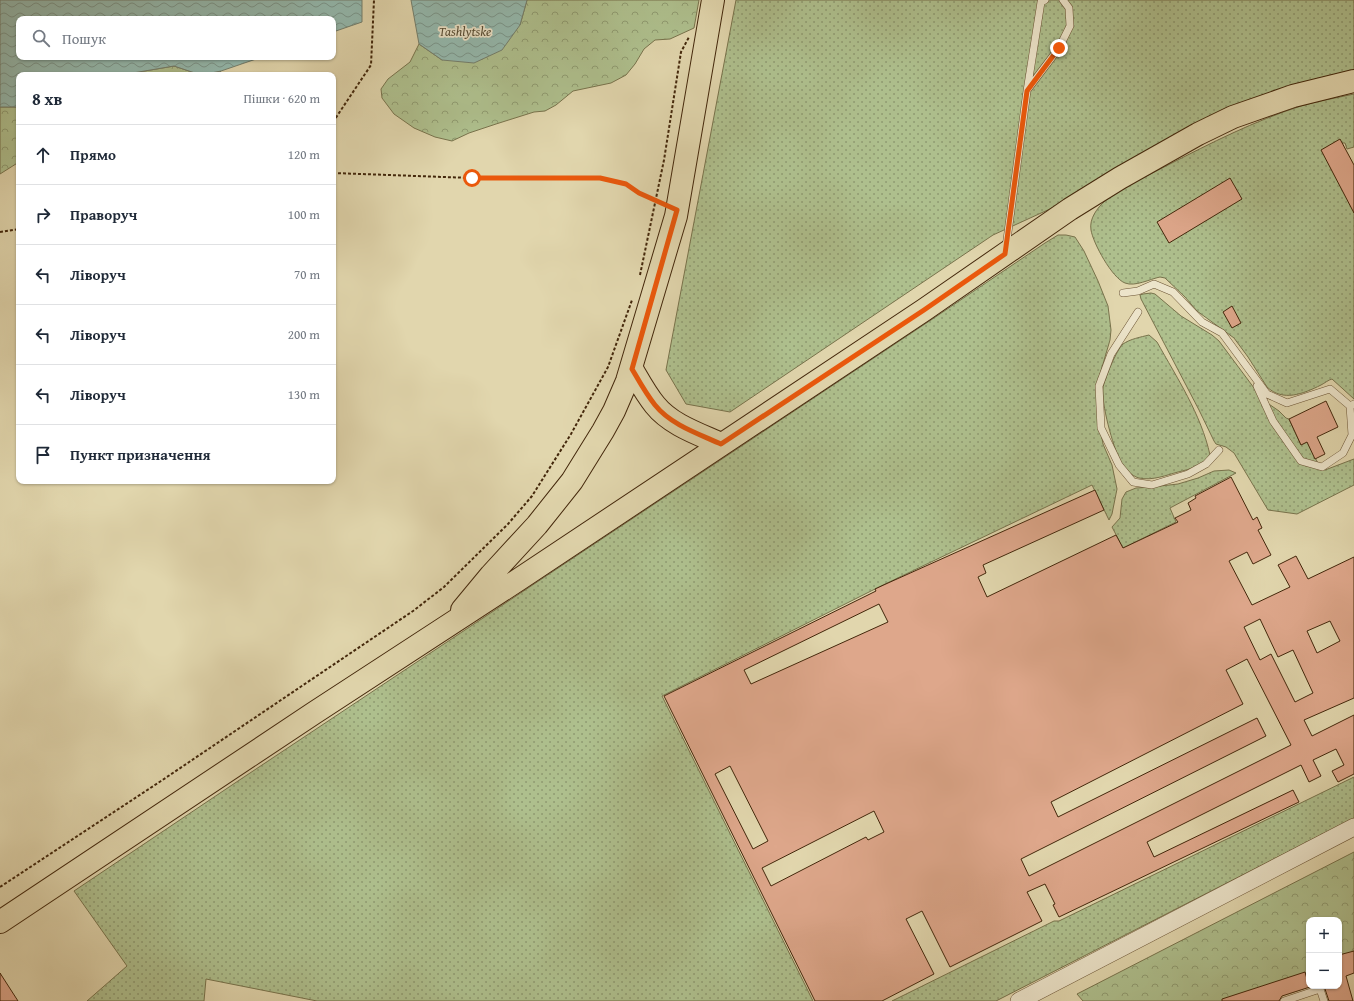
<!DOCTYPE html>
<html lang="uk">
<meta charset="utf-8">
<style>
:root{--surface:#fff;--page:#f6f6f7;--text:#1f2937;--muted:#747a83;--line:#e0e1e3}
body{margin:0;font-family:"Gentium Book Plus",serif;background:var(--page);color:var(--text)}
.controls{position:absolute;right:12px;bottom:12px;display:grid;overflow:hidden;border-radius:8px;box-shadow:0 1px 3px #0004}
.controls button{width:36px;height:36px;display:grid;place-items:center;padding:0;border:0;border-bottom:1px solid var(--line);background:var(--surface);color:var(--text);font:20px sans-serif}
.stop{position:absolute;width:12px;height:12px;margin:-9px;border:3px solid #ea580c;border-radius:50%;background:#fff}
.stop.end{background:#ea580c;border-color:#fff;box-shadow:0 1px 4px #0008}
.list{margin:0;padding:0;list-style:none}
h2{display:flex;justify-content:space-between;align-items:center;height:52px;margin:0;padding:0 16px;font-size:17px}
h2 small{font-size:13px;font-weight:400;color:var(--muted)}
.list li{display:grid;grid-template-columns:26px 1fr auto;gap:12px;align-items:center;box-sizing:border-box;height:60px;padding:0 16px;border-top:1px solid var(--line)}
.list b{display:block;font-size:15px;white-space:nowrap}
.list em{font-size:13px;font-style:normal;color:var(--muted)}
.icon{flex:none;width:22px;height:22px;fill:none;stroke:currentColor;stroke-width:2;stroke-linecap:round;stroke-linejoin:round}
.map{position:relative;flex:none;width:1354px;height:1001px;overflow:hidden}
.search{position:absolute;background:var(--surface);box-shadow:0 1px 3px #0004;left:16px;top:16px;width:320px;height:44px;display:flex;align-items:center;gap:10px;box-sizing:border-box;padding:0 14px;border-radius:8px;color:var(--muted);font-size:15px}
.panel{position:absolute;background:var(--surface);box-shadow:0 1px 3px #0004;left:16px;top:72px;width:320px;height:412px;border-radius:8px}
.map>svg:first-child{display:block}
.grass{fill:url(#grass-dots);stroke:#78734c}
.forest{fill:url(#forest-crowns);stroke:#78734c}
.water{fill:url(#water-waves);stroke:#747f6d}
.building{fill:#dea78b;stroke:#43270b;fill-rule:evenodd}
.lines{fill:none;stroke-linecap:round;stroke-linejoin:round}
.service-casing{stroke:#6a5334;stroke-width:8}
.tertiary-casing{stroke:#6a5334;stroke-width:18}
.primary-casing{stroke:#43270b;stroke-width:24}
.path{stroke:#43270b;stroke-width:2;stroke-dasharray:3 2;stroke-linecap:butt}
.service{stroke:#ece4ca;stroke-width:7}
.tertiary{stroke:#ece4ca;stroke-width:17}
.primary{stroke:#e1d6ad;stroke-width:22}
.route{stroke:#ea580c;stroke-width:5}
.labels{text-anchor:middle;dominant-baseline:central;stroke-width:3.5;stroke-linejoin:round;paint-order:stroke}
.water-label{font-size:13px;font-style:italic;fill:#574c34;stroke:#ece4ca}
</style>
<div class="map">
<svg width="1354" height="1001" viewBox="0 0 1354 1001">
<defs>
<pattern id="grass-dots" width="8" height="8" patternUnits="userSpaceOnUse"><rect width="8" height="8" fill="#aebf8d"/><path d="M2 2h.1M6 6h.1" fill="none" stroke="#8f9b71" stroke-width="1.8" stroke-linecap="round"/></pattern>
<pattern id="forest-crowns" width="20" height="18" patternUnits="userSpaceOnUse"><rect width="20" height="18" fill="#aebf8d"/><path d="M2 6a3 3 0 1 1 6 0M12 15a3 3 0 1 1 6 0" fill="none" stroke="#8f9b71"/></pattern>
<pattern id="water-waves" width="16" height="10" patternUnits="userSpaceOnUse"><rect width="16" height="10" fill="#94b9ae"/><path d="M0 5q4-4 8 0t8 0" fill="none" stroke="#7a968c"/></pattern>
</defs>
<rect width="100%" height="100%" fill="#e1d6ad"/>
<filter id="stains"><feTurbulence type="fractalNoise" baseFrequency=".005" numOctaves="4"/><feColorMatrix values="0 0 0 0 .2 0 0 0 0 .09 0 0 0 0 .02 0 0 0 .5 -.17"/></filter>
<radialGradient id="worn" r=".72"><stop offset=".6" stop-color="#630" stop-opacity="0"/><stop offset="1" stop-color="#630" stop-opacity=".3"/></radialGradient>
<!-- grass -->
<path class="grass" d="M736,0h618v70l-38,9 -55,18 -198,106 -70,32 -263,177 -44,-8 -20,-34z
M1354,94v53l-7,2 -2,-6h-5l14,62v194l-22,-20c-4,1 -7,4 -11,6 -18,9 -38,17 -54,2l-19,-30 -14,-19 -37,-27 -12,-14 -20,-19 -5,-1c-10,2 -25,10 -35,6 -13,-5 -32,-40 -34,-53 -2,-11 6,-22 14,-29 18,-15 42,-25 63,-36 43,-22 86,-44 133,-59 17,-5 35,-8 53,-12z
M1058,235h8l9,2 9,14 14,30 10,25 3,24 -1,10 -12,41 -1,29 6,34 9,21 5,24 -5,25 -3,6 -17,-35 -209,100 -221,111 151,305h-496l-111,-22 -2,22h-117l40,-35 -53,-75 161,-108 699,-465 111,-75z
M1151,293l4,1 26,22 31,19 7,6 44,59 16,11 7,7 3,1 12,26 6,-3 14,27 4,1 29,-11v26l-57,29 -29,-4 -34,-57 -8,-6 -10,-3 -2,-3 -15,-31 -58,-111 -1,-4 3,-1z
M1149,335l8,7c20,36 44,72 53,113 -6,11 -20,14 -32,17 -11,3 -26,9 -39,6 -8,-2 -15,-11 -19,-18 -7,-13 -19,-57 -17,-72 1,-8 14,-39 20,-44 7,-5 18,-7 26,-9z
M1229,470l7,3 -66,35 6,14 -53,26 -11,-21 8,-9 2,-19 4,-7 10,-4 16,-1 26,-3 20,-6 16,-7z
M1354,777v41l-358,183h-104l162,-80h5z"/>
<!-- forest -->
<path class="forest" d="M527,0h172l-5,28 -24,11 -15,1 -11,9 -9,15 -9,11 -15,8 -38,8 -17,14 -11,6 -11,1 -38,12 -27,9 -17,8 -17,-4 -21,-9 -20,-14 -12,-16 -1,-9 7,-10 22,-17 9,-18 23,16 78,-35z
M174,66l27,9 20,-4 -5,4h-95z
M0,107h19v55l-19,12z
M1354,852v109l-15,5v-46h-30v55l-80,26h-146l-6,-7z"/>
<!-- water -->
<path class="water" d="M0,0h362v22l-29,10v-13h-314v38h243l-41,14 -20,4 -27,-9 -53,9h-102v32h-19z
M411,0h116l-7,25 -18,25 -28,13 -32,-3 -23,-16z"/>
<!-- building -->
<path class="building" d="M1340,139l14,26v48l-33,-63z
M1230,178l12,21 -73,44 -12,-21z
M1232,306l9,17 -9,5 -9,-16z
M1326,401l12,26 -21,10 8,17 -10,5 -8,-17 -6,3 -12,-26z
M1231,477l22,43 4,-3 5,11 -4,2 13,25 -18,9 -6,-12 -18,9 23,44 38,-18 -12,-22 18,-9 12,23 46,-22v141l-50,22 8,16 42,-21v59l-16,8 -6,-11 12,-6 -8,-16 -23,11 8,16 -12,6 -8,-17 -154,77 7,15 139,-67 6,12 -240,115 -6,-12 2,-1 -10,-20 -18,8 15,29 -92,46 -28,-56 -16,8 28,55 -52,27h-67l-151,-305 212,-105 -1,-2 13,-6 207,-93 9,20 -121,55 3,8 -8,4 9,20 129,-62 7,13 55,-26 -3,-4 16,-8 -3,-7 8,-5 -1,-2zM879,604l9,18 -137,62 -7,-14zM1260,619l18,38 15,-7 20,43 -18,9 -24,-48 -11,6 -16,-33zM1330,621l10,20 -23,12 -10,-22zM1247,659l44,86 -262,131 -8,-17 245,-123 -9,-18 -199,99 -7,-15 192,-98 -17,-34zM730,766l38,75 -15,8 -38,-75zM874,811l10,21 -16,8 -2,-3 -95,49 -9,-18z
M1354,951v22l-8,3 7,25h-24l-5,-15h15v-24h1l-1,-7z
M1305,972l4,14h4l-31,10 -3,5h-57v-2z
M0,973l18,28h-18z"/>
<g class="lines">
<!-- service casing -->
<g class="service-casing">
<path id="service" d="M1028,89l31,-41 11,-22 -1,-18 -6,-8
M1006,247l21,-156 14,-89 4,-2
M1123,293l15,-2 16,-7 19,8 29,30 20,11 45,61 20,9 43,-14 20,17 4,-2
M1138,312l-27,42 -12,32 2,42 18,37 14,17 19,3 36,-11 18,-10 13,-14
M1257,386l16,35 28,40 21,6 21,-14 9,-18 -2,-29
M1284,1001l36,-12 4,12"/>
</g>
<!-- tertiary casing -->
<g class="tertiary-casing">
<path id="tertiary" d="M1019,1001l335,-174"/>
</g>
<!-- primary casing -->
<g class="primary-casing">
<path id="primary" d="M632,369c7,12 14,25 23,36 16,20 44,29 66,39
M462,610l29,-35 46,-50 35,-44 31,-50 11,-20 13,-30 49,-165 37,-216
M0,922l314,-209 204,-133 406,-270 146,-101 50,-31 78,-44 35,-17 60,-21 61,-15"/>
</g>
<!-- path -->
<path class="path" d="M333,122l38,-57 3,-65
M333,173l139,5h128l25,6 14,9 23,10
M0,232l19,-3
M640,275l24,-115 17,-108 8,-15
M0,887l161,-106 252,-170 31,-24 64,-63 24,-28 39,-62 37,-67 24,-67"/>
<!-- service -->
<use href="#service" class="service"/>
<!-- tertiary -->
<use href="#tertiary" class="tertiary"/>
<!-- primary -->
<use href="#primary" class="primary"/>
</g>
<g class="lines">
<!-- route -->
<path class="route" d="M472,178h128l26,6 13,9 38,17 -45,159c7,12 14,25 23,36 16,20 44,29 66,39l203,-134 81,-56 22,-163 32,-43"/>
</g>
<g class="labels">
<!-- water labels -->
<g class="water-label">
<text x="465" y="31">Tashlytske</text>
</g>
</g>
<rect width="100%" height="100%" filter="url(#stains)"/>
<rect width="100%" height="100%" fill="url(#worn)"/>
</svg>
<div class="controls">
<button>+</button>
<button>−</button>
</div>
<div class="stop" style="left:472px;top:178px"></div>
<div class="stop end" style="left:1059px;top:48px"></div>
<div class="search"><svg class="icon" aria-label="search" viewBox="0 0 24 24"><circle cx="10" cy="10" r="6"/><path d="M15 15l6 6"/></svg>Пошук</div>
<section class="panel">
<h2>8 хв<small>Пішки · 620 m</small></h2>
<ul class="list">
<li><svg class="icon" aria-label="ahead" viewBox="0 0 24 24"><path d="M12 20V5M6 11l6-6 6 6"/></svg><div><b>Прямо</b></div><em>120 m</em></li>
<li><svg class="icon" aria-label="right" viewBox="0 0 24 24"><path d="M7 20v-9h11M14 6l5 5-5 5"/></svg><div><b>Праворуч</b></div><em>100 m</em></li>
<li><svg class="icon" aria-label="left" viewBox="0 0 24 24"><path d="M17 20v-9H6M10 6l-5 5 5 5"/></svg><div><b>Ліворуч</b></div><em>70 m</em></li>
<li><svg class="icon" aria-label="left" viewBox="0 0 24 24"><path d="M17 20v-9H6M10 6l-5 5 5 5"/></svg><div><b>Ліворуч</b></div><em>200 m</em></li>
<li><svg class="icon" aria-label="left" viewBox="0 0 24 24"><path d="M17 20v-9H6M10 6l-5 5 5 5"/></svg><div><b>Ліворуч</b></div><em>130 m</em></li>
<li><svg class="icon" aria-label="arrive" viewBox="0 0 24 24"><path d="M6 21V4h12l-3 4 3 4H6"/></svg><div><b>Пункт призначення</b></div></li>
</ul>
</section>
</div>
